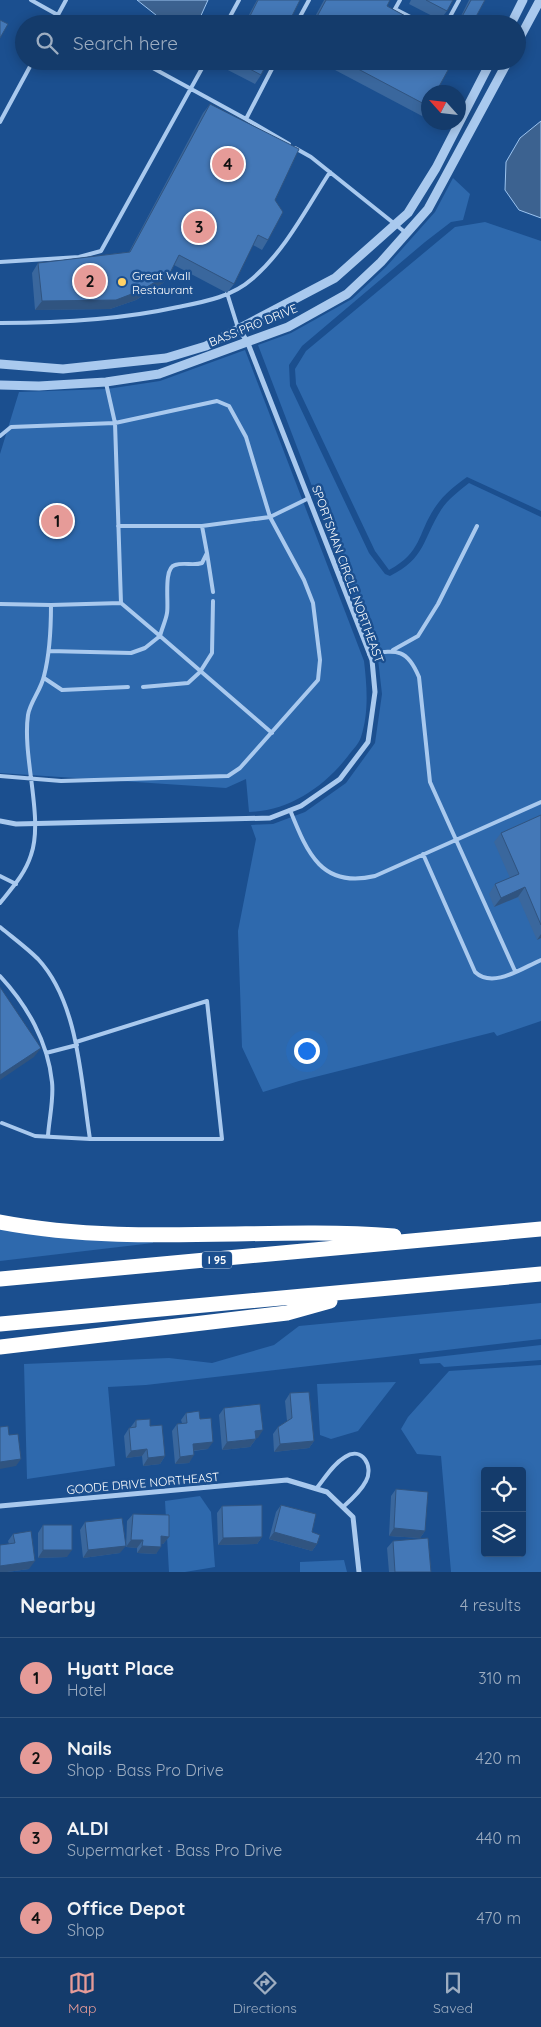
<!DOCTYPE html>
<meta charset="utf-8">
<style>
:root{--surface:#143b6b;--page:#214673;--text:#f1f3f6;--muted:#9dadc1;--line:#33557e;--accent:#e69b98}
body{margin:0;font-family:Quicksand,sans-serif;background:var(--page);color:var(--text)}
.controls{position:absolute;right:15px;bottom:15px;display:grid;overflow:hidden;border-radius:5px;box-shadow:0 2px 12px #0003}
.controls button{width:45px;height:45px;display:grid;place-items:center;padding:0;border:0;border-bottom:1px solid var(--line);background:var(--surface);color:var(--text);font:25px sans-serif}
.compass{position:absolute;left:421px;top:85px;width:45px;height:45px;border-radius:50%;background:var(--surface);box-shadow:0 2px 12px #0003;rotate:297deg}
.you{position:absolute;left:306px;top:1050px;width:18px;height:18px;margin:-12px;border:4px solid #fff;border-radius:50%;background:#1a73e8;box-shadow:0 0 0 8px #1a73e833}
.badge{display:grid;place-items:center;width:32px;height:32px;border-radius:50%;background:var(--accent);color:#111;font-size:16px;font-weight:700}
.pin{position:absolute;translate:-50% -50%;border:2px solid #fff;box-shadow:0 1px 5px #0006}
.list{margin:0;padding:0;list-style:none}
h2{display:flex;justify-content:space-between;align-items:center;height:65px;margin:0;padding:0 20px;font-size:21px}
h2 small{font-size:16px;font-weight:400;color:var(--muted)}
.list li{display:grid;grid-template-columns:32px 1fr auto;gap:15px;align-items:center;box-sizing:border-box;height:80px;padding:0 20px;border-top:1px solid var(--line)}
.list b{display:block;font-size:19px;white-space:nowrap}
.list p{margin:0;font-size:16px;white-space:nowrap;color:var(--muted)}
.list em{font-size:16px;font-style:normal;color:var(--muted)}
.icon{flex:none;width:28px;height:28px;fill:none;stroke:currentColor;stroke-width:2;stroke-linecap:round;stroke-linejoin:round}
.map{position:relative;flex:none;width:541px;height:1572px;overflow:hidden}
.search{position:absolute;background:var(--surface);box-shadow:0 2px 12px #0003;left:15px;right:15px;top:15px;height:55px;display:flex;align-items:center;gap:12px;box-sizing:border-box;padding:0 18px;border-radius:28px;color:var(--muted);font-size:19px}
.sheet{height:385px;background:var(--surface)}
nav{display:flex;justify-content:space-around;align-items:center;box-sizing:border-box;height:70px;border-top:1px solid var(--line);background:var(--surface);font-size:14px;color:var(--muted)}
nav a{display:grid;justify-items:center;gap:2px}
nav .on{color:var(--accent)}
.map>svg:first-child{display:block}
.green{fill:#2e69ad;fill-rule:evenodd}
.water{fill:#3c6290;stroke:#9cc4f0}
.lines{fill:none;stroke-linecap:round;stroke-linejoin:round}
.service{stroke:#a9c9ee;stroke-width:4}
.minor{stroke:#a9c9ee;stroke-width:5}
.tertiary{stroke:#a9c9ee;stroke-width:9}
.motorway{stroke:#fff;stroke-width:15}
.wall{fill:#3a679d}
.shaded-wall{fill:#305480}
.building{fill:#4478b7;stroke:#305480}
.poi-dot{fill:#ffd166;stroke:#1b4f8f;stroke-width:2}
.labels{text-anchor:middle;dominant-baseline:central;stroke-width:5;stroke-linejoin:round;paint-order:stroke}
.shield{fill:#1b4f8f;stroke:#bbcadd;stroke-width:1}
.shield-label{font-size:11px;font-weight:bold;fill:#fff}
.poi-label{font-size:12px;fill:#fff;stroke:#1b4f8f;text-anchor:start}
.street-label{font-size:12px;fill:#fff;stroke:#1b4f8f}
</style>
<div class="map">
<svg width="541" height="1572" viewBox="0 0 541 1572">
<rect width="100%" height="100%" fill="#1b4f8f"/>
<!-- green -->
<path class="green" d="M453,178l17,16 -7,26 -12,2 -26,20 -123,104 -13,19 1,21 79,167 16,21 5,2c36,-18 32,-36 51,-66 7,-11 18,-19 28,-27l72,34v504l-44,15 -3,-4 -195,49 -36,11 -21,-45 -4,-116 18,-92 -5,-14 22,-1 32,-12 41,-29 29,-40 7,-49 -4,-35 -120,-314 33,-12 61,-34 34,-32 49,-55z
M485,222l56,19v270l-74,-34c-11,8 -23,17 -31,29 -19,27 -13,46 -47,64l-14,-19 -79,-167 -1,-15 11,-18 149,-124z
M245,350l119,311c3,25 5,52 -3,76 -2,7 -9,13 -13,19 -24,31 -59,55 -99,56l-3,-33 -20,9 -226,-15v-319l19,-62 88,-3 53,-8z
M0,1226l153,14v3l-153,18z
M541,1303v36l-395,46 -38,2 7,79 -88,13 -3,-115 145,-6 43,5 62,-18 25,-19z
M541,1345v15l-97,7 -4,-4 -20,1 -1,-5z
M541,1365v207h-90l-10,-116 -24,-2 -16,-25 7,-12 41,-46zM485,1471h37v82h-37z
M396,1382l-38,49 -27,8 -11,-4 -3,-51z
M200,1496l11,16 4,55 -30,5h-16l-4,-71z
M344,1560l3,12h-47v-10z"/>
<!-- water -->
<path class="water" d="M137,0h71l-9,20 -33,3z
M541,121v97l-22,-8 -14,-20 1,-28 14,-24z"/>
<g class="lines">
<!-- service -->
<path class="service" d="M31,0l43,24
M400,0l-5,9 29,15
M53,24l13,-24
M226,24l13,-24
M296,24l13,-24
M446,24l13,-24
M140,61l106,58
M276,61l-30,58 43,25
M0,122l33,-61
M295,148l16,9 95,76
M0,262l79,-5 22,-6 105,-190
M227,293l11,35
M0,323c60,0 119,-3 178,-16 25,-5 54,-10 74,-28 33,-28 54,-70 78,-107
M106,383l9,40 6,180
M0,436l11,-9 104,-4 102,-22 12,5 17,31 24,80 34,63 9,23 7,57 -2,20 -78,88 -12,8 -167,5 -61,-5
M118,526h84
M207,553l6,39
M0,604l51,1
M393,650l25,-14 20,-32 39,-78
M49,651l82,2 14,-5 15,-12 112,97
M369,654c28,-4 38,-6 50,23l11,105 85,189
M44,678l18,12 66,-3
M143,687l45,-4 12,-11 12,-19 1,-52
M290,810c17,42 31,79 85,66l166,-74
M423,854l52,118c18,17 47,-4 66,-12
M0,876l16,8
M0,903c12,-15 25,-29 31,-48 13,-37 -9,-98 -3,-140 2,-13 13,-25 16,-39 6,-23 7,-47 7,-71l70,-2 39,33c2,-8 6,-16 7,-23 2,-10 -4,-45 8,-48 9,-3 18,1 27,-2l5,-10 -5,-27 68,-9 39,-19
M0,927c12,10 27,21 38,32 41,44 43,123 52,180l-55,-3 -33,-13
M0,976c27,29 48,66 52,106 2,17 -3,37 -4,54
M76,1042l131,-41 15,138h-132
M46,1053l31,-8
M316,1489c9,-11 17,-25 29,-32 17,-11 29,9 21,24 -5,10 -15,19 -23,26"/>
<!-- minor -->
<path class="minor" d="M0,821l16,3 254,-6 31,-12 39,-27 28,-37 7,-50 -3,-32 -125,-319 -9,-13
M0,1506l287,-26 40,12 26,25 6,55"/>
<!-- tertiary -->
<path class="tertiary" d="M511,24l12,-24
M517,43l23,-43
M0,364l63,5 103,-11 40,-12 129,-68 73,-65 28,-45 55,-107
M0,385l39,1 67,-4 53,-8 129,-47 59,-33 34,-32 47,-53 80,-148"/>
<!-- motorway -->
<path class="motorway" d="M0,1222c131,25 263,4 394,14
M0,1279l541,-50
M0,1324l541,-50
M0,1347l287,-34 43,-12"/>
</g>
<!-- wall -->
<path class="wall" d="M257,0h43l-12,24h-44z
M324,0h66l-3,6 33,18h-109z
M411,0h42l-6,11 -7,9 -31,-16z
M469,0h16l-13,24h-15z
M225,61h43l-7,14 -6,9 -33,-17z
M318,61h135l-25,31v15l-6,9z
M210,104l65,96 -7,40 -6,10 -9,-5 -19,39 -7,9 -53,-28 -4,8 -7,10 -27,17 -26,9 -75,1 -3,-37 6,-10 91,-11 74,-139z
M541,815v123l-4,2 -19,-43 -24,10 -5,-13 6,-10 15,-6 -16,-36 7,-9z
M290,1393l24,48 -5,7 -35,4 -1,-18 5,-7 9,-6 -2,-20z
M224,1408l34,30h-3l1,1 -6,8 -28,3 -3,-35z
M186,1413l14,6 8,30 -14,2 -5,12 -14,1 -3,-33 5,-7 5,-1 -1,-3z
M136,1420l14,6 15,30 -5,8 -17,2 -1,-10 -16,2 -2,-22 5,-8h1z
M396,1489l29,42 -5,7 -31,-2 2,-40z
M281,1505l36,39 -5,7 -43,-12 7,-27z
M222,1506l40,31 -5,7 -39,1 -1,-32z
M133,1514l36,23 -6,7h-2l-5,10 -19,-1v-5l-11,-1 1,-26z
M85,1522l35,31 -37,5 -3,-28z
M43,1525l24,32 -29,1v-25z
M13,1534l16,35 -22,3h-7l9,-28 -1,-3z
M393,1541l38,31h-42l-2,-24z"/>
<!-- shaded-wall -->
<path class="shaded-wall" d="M170,273l-7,10 -27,17 -26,9 -75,1 7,-9z
M525,887l-7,10 -24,10 7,-9z
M541,934v4l-4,2z
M41,1048l-7,9 -34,23v-5z
M263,1430l-5,8h-8l5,-7z
M256,1439l-6,8 -28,3 5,-8z
M314,1441l-5,7 -35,4 6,-8z
M213,1442l-5,7 -20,2 5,-7z
M147,1449l-5,7 -16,2 5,-7z
M194,1455l-5,8 -14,1 5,-7z
M165,1456l-5,8 -17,2 5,-8z
M21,1459l-5,7 -16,3v-7z
M394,1528l31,3 -5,7 -31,-2z
M274,1532l43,12 -5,7 -43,-12z
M161,1536l8,1 -6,7h-7z
M262,1537l-5,7 -39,1 5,-7z
M131,1540h12l-6,8 -11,-1z
M126,1546l-6,7 -37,5 5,-8z
M142,1546l19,1 -5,7 -19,-1z
M43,1550h29l-5,7 -29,1z
M35,1561l-6,8 -22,3h-7v-6z"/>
<!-- building -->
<path class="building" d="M258,0h42l-12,24h-42z
M326,0h64l-3,6 33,18h-107z
M426,0h27l-6,11z
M471,0h14l-13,24h-14z
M0,20l8,4 -8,14z
M235,61h33l-7,14z
M343,61h110l-17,31h-8v14z
M210,104l89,45 -24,51 8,12 -15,28 -10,-5 -24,49 -55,-29 -9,18 -28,17 -26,10 -74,1 -4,-38 92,-11z
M541,815v110l-16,-38 -24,11 -6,-14 24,-10 -18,-41z
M0,987l41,61 -41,27z
M309,1392l5,49 -34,3 -2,-17 14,-9 -2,-25z
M260,1404l3,26 -8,1 1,8 -29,3 -3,-34z
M199,1411l1,8 11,-1 2,24 -20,2 1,11 -14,2 -3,-33 10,-1 -1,-10z
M150,1419v7l12,-1 3,31 -17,2 -1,-9 -16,2 -2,-23 7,-1v-7z
M8,1426l1,9 9,-1 3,25 -21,3v-35z
M396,1489l32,3 -3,39 -31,-3z
M262,1505v32l-39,1 -1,-32z
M281,1505l35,9 -4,18 8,3 -3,9 -43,-12z
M133,1514l36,1v22l-8,-1v11l-19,-1 1,-6h-12z
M122,1518l4,28 -38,4 -3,-28z
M43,1525h29v25h-29z
M31,1531l4,30 -35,5v-21l15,-2 -2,-9z
M428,1538l3,34h-36l-2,-31z"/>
<!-- markers -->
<circle class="poi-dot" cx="122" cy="282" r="5"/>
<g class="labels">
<!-- shield labels -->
<rect class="shield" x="202" y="1251.5" width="30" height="17" rx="4"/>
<g class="shield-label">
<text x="217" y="1260">I 95</text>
</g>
<!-- poi labels -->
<g class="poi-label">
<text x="132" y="275">Great Wall<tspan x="132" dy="14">Restaurant</tspan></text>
</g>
<!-- street labels -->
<g class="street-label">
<text transform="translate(253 325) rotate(-22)">BASS PRO DRIVE</text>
<text transform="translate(348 574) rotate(70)">SPORTSMAN CIRCLE NORTHEAST</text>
<text transform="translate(143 1483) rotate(-5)">GOODE DRIVE NORTHEAST</text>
</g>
</g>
</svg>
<div class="controls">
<button><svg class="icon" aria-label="locate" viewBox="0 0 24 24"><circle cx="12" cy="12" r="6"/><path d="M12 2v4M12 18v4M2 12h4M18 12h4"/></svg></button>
<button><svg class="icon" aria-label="layers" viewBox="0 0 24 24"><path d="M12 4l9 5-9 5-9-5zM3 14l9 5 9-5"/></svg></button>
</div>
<svg class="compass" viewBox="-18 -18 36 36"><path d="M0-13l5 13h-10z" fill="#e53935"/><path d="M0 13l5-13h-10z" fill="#9dadc1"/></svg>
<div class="you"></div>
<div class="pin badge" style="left:57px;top:521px">1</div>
<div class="pin badge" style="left:90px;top:281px">2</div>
<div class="pin badge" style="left:199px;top:227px">3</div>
<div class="pin badge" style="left:228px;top:164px">4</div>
<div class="search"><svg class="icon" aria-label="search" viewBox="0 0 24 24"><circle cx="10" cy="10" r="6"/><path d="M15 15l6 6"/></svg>Search here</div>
</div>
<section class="sheet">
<h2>Nearby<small>4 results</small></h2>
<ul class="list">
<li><span class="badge">1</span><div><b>Hyatt Place</b><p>Hotel</p></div><em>310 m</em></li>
<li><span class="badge">2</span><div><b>Nails</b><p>Shop · Bass Pro Drive</p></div><em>420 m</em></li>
<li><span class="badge">3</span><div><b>ALDI</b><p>Supermarket · Bass Pro Drive</p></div><em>440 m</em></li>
<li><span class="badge">4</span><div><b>Office Depot</b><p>Shop</p></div><em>470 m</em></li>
</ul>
</section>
<nav>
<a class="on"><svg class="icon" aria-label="map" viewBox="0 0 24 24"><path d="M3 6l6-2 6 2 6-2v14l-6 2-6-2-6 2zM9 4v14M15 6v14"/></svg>Map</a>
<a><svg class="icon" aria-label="directions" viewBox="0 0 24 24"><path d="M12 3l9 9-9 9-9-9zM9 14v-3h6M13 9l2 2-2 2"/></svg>Directions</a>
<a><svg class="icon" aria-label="saved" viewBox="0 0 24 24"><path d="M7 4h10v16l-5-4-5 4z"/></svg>Saved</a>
</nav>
